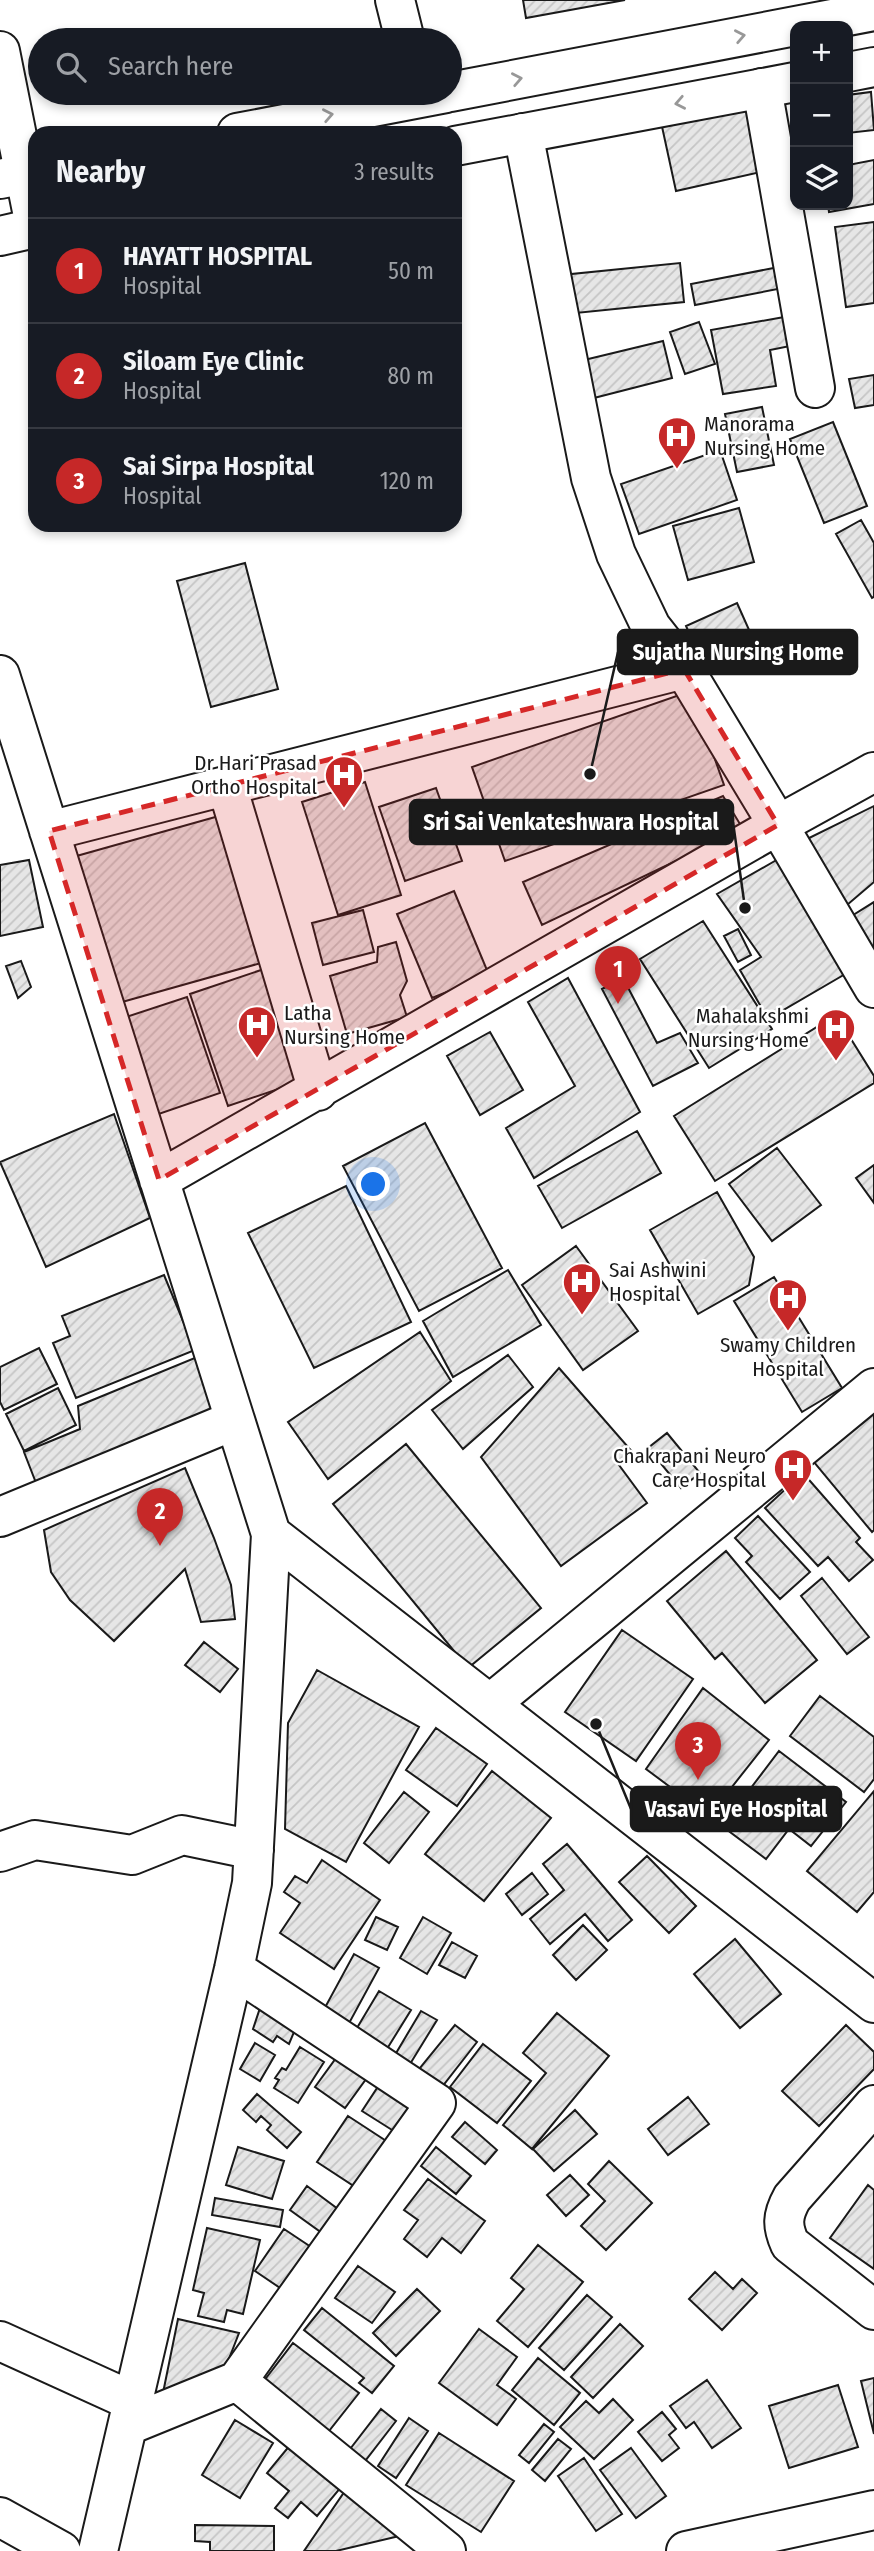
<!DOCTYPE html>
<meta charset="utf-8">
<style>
:root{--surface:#171b24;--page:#242831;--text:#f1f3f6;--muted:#9ea1a6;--line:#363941;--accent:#c62828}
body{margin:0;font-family:"Fira Sans Condensed",sans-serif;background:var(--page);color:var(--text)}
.controls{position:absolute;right:21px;top:21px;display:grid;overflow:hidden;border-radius:14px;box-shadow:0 4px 10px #0003}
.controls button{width:63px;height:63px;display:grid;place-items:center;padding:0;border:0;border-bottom:2px solid var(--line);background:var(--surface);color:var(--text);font:35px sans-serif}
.you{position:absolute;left:374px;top:1185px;width:24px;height:24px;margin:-18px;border:5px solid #fff;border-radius:50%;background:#1a73e8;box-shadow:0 0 0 10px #1a73e833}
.badge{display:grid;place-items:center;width:46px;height:46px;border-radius:50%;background:var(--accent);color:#fff;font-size:23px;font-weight:700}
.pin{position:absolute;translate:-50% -58px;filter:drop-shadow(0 2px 4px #0008)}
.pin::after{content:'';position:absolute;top:37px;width:24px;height:21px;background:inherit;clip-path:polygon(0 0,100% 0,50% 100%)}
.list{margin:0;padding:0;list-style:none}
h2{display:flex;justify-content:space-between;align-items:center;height:91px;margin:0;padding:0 28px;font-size:30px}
h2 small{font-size:23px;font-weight:400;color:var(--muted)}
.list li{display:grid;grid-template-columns:46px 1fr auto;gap:21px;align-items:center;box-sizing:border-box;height:105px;padding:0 28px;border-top:2px solid var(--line)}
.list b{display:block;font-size:26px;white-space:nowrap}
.list p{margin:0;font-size:23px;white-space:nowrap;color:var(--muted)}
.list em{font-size:23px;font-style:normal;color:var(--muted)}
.icon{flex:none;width:38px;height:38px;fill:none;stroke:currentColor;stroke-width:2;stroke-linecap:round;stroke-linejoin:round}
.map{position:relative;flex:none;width:874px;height:2551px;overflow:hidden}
.search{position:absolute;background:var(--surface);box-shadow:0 4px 10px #0003;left:28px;top:28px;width:434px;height:77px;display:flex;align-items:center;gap:18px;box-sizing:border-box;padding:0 24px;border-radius:38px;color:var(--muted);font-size:26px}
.panel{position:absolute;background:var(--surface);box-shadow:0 4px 10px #0003;left:28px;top:126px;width:434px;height:406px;border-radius:21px}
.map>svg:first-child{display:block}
.building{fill:url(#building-hatch);stroke:#1a1a1a;stroke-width:2}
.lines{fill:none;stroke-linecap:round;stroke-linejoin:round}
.minor-casing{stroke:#1a1a1a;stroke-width:42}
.highway-casing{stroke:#1a1a1a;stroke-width:42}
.minor{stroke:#fff;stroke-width:38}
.highway{stroke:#fff;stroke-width:38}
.oneway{stroke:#989898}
.marked{fill:#d62828;fill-opacity:0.2;stroke:#d62828;stroke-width:5;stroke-dasharray:14 9;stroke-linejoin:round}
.labels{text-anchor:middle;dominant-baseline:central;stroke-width:5;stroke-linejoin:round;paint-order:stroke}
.poi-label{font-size:21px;fill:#1a1a1a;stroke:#fff;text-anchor:start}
.leader{fill:none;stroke:#1a1a1a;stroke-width:2.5}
.callout-dot{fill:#1a1a1a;stroke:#fff;stroke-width:2.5}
.callout{fill:#1a1a1a;stroke:#1a1a1a;stroke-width:2.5}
.callout-label{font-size:23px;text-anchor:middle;font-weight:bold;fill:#fff}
</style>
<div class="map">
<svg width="874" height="2551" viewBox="0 0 874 2551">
<defs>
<pattern id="building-hatch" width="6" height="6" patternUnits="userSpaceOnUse" patternTransform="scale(1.75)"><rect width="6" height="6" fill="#e6e6e6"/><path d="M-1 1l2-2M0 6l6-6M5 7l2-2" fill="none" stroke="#c5c5c5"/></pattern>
</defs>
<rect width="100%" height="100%" fill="#fff"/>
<!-- building -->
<path class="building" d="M523,0h102l-99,18z
M871,92l3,38 -26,3v-38z
M749,102l16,69 -89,20 -15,-69z
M874,160v44l-45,8 -1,-7h20v-40z
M874,222v81l-28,4 -11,-80z
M680,263l4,39 -118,12 -4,-39z
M784,266l4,21 -93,18 -4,-21z
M801,314l4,29 -35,7 6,36 -53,8 -12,-64z
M699,322l16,42 -30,10 -15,-42z
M663,341l9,37 -82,21 -10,-38z
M874,375v30l-19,3 -6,-29z
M762,407l12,58 -37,7 -12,-58z
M833,422l34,84 -43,17 -34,-84z
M720,450l17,50 -98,34 -18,-50z
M739,508l15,54 -66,18 -15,-54z
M861,520l13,23v54l-2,1 -36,-64z
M245,563l33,126 -67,18 -34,-126z
M737,603l17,38 -51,23 -17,-38z
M691,691l33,94 -219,76 -33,-94z
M365,782l36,113 -63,20 -36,-113z
M436,788l26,73 -57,20 -26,-74z
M723,796l20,33 -201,96 -19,-43z
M874,806v76l-34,29 -35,-71z
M226,814l42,147 -153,43 -42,-147z
M780,858l67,115 -79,46 -28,-49 21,-13 -44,-63z
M29,860l14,67 -43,9v-71z
M454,891l35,84 -57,23 -35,-84z
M874,902v53l-24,-38z
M363,910l11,42 -51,13 -11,-42z
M703,921l69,108 -63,39 -69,-109z
M738,929l13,26 -13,7 -14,-26z
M396,942l11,39 -7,14 7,22 -60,17 -17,-58 47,-14 1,-15z
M21,961l10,26 -13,11 -12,-32z
M273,966l38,112 -83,28 -38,-112z
M568,978l72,134 -106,66 -28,-50 69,-42 -47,-84z
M623,978l34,65 23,-10 18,30 -45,23 -51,-97z
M187,997l33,96 -73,25 -33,-97z
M836,1015l38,61v7l-159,98 -41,-65z
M490,1032l33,58 -43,25 -33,-59z
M114,1114l36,104 -104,49 -46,-105z
M425,1123l77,145 -83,43 -76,-145z
M637,1131l24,42 -99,55 -24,-42z
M777,1148l44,57 -49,36 -43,-57z
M874,1165v38l-18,-25z
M346,1186l65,136 -97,46 -66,-135z
M717,1192l37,65 -5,28 -51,29 -48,-84z
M576,1246l62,85 -55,39 -61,-85z
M508,1270l33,55 -88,52 -30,-56z
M164,1275l31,75 -119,48 -23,-55 17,-7 -8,-20z
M774,1277l68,111 -40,24 -68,-111z
M420,1332l31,49 -123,98 -40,-57z
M39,1348l18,36 -53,26 -4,-8v-35z
M202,1355l23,58 -187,75 -14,-36 56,-23 -2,-23z
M508,1355l25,32 -70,62 -31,-39z
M559,1368l76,87 -16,10 28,38 -86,63 -80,-109z
M58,1388l18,37 -52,26 -18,-37z
M874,1411v119l-2,2 -59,-71z
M667,1433l33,40 -19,15 -33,-40z
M406,1444l135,164 -73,60 -135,-164z
M185,1468l29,70 17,47 4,34 -34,3 -16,-53 -71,72 -44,-41 -19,-28 -7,-42z
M803,1473l57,65 -4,4 17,18 -24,21 -21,-24 -10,9 -53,-58z
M758,1516l52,56 -30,27 -34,-37 6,-6 -17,-18z
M726,1551l91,109 -52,43 -43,-50 -7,6 -48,-58z
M822,1578l47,59 -22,17 -46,-58z
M622,1630l71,49 -57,82 -71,-49z
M204,1642l34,27 -18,23 -35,-27z
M317,1670l102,57 -73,135 -61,-33 3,-106z
M703,1688l66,52 -60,76 -63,-47z
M820,1696l54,41v42l-10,13 -74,-56z
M436,1728l51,36 -30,42 -51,-36z
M779,1751l67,51 -35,44 -22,-17 -23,30 -44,-33z
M492,1771l59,47 -67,83 -59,-47z
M874,1791v101l-17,20 -50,-41z
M404,1792l25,20 -40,51 -25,-20z
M567,1844l65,76 -24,21 -23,-27 -35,30 -20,-25 34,-29 -21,-26z
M647,1856l49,50 -27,27 -50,-51z
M322,1860l58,40 -46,69 -54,-36 20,-30 -16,-11 11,-16 12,7z
M532,1873l16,21 -26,21 -16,-21z
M376,1917l22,10 -11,23 -22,-10z
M423,1917l28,16 -24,41 -27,-16z
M583,1925l24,25 -31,30 -23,-25z
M735,1939l46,55 -41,34 -46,-54z
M452,1942l25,14 -12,22 -26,-13z
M354,1954l25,14 -32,59 -25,-14z
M379,1991l32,19 -29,47 -31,-19z
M263,1999l36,21 -10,24 -12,-8 -4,6 -20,-13z
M421,2011l16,9 -30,49 -15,-9z
M557,2013l52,43 -77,93 -29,-24 43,-52 -23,-20z
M455,2025l22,17 -39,50 -23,-18z
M846,2025l28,27v17l-55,57 -37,-35z
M255,2043l20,12 -15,26 -20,-12z
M483,2044l48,37 -34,42 -47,-36z
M300,2047l24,15 -26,41 -24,-15 5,-8 -4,-2 7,-10 4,2z
M339,2054l30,21 -24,33 -30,-21z
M383,2079l38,25 -21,31 -38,-24z
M257,2094l44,38 -14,16 -20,-18 4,-5 -10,-9 -5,6 -13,-12z
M688,2097l21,27 -41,31 -20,-26z
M575,2110l22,24 -43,37 -21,-22z
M348,2116l49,32 -31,46 -49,-32z
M465,2122l32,28 -12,14 -33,-27z
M238,2147l46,14 -12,38 -46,-14z
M436,2147l35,29 -15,18 -35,-28z
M609,2161l43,42 -46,47 -25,-24 24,-25 -17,-17z
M570,2175l19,20 -23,21 -19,-21z
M428,2179l57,42 -24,32 -19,-15 -15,19 -23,-18 14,-19 -14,-10z
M868,2185l6,5v79l-44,-31z
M307,2186l39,29 -17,23 -39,-28z
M215,2198l68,12 -3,17 -68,-12z
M207,2228l53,12 -17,74 -16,-4 -3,12 -26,-6 6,-23 -11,-3z
M284,2229l33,22 -28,43 -34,-23z
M538,2245l45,37 -55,65 -31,-26 27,-32 -13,-11z
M358,2266l37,26 -23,31 -37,-25z
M715,2272l18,17 9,-10 15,14 -35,37 -33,-31z
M417,2289l23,22 -44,45 -23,-23z
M587,2295l25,22 -48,53 -25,-22z
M322,2308l72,58 -22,27 -13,-10 5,-5 -60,-48z
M178,2319l61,14 -14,36 -62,24z
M620,2324l23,22 -50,52 -22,-21z
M479,2329l38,28 -20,28 19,14 -19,26 -58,-42z
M293,2343l66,50 -34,43 -65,-50z
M538,2358l42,35 -26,32 -42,-35z
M874,2378v56l-13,-53z
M707,2380l34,48 -29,20 -18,-26 -8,6 -16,-22z
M838,2385l20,62 -69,21 -20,-62z
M613,2399l20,21 -39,39 -34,-32 26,-26 13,12z
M381,2409l15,12 -34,44 -15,-12z
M662,2412l14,17 -7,6 10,13 -17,13 -24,-29z
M409,2418l19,13 -32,47 -18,-12z
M235,2420l38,23 -33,55 -38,-23z
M544,2424l10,8 -25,31 -10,-8z
M439,2433l75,48 -33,51 -75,-47z
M558,2439l13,10 -26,32 -13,-11z
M291,2444l51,42 -25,30 -16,-14 -13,16 -13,-10 14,-17 -22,-18z
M631,2448l35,48 -30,22 -36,-48z
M584,2458l38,56 -26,17 -38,-55z
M347,2488l65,45 -76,18h-32z
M195,2525l79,1v25h-64v-9l-15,-1z"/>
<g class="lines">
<!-- minor casing -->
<g class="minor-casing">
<path id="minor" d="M395,0l10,40
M0,51l35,175
M762,88l53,300
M523,133l68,345 25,76 35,73 33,42 94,156 96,-53
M0,675l271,859 -19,349 -18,86 -136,582
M227,786l91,305
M49,831l635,-162
M159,1180l619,-355 96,163
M0,1517l235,-97
M271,1534l603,469
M490,1704l384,-316
M0,1852l35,-12 97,15 50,-20 72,15
M874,2105l-82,93c-10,18 -10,28 -2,46l84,66
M0,2341l132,60
M237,2381l209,170
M129,2425l108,-44 199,-278 -202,-134
M0,2517l61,34
M686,2551l188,-41"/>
</g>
<!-- highway casing -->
<g class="highway-casing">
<path id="highway" d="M848,72l26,-5
M450,92l424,-81
M237,133l209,-40
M455,146l340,-64
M0,179l35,-7
M0,236l35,-8"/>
</g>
<!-- minor -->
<use href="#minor" class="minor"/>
<!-- highway -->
<use href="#highway" class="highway"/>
</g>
<!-- one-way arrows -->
<defs><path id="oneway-chevron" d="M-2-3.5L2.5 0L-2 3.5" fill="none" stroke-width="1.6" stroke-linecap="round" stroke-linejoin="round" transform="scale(1.75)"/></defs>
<g class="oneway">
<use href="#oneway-chevron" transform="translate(740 36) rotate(-11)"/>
<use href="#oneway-chevron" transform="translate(517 79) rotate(-11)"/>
<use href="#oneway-chevron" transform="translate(680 103) rotate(169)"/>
<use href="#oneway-chevron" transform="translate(328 115) rotate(-11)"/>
</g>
<!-- marked area -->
<path class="marked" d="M684,669l94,156 -619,355 -110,-349z"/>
<!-- icons -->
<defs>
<g id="hospital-pin" transform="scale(2.0125)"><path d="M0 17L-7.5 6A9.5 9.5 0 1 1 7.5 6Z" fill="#c62828" stroke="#fff"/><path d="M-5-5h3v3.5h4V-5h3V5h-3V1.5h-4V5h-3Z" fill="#fff"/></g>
</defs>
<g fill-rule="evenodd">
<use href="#hospital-pin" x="677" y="436"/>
<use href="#hospital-pin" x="344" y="775"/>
<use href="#hospital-pin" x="257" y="1025"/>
<use href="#hospital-pin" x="836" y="1028"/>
<use href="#hospital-pin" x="582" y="1282"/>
<use href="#hospital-pin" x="788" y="1298"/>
<use href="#hospital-pin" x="793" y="1468"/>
</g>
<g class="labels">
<!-- poi labels -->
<g class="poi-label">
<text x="704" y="424">Manorama<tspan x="704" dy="24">Nursing Home</tspan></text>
<text x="317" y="763" text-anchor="end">Dr Hari Prasad<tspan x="317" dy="24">Ortho Hospital</tspan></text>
<text x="284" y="1013">Latha<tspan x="284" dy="24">Nursing Home</tspan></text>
<text x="809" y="1016" text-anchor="end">Mahalakshmi<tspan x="809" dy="24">Nursing Home</tspan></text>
<text x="609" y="1270">Sai Ashwini<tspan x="609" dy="24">Hospital</tspan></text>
<text x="788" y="1345" text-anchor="middle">Swamy Children<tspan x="788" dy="24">Hospital</tspan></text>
<text x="766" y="1456" text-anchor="end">Chakrapani Neuro<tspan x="766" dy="24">Care Hospital</tspan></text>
</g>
</g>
<!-- callouts -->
<path class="leader" d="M590 774L618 652M745 908L733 822M596 1724L631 1809"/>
<g class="callout-dot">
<circle cx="590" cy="774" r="7"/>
<circle cx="745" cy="908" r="7"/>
<circle cx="596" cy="1724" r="7"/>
</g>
<g class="callout">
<rect x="618" y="630" width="239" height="44" rx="7"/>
<rect x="410" y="800" width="323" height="44" rx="7"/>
<rect x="631" y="1787" width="210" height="44" rx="7"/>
</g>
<g class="callout-label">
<text x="738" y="660">Sujatha Nursing Home</text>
<text x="571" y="830">Sri Sai Venkateshwara Hospital</text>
<text x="736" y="1817">Vasavi Eye Hospital</text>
</g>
</svg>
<div class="controls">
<button>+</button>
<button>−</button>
<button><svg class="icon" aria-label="layers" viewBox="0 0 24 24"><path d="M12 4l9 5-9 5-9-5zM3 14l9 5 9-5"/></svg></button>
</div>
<div class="you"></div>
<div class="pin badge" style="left:618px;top:1004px">1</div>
<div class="pin badge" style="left:160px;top:1546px">2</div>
<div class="pin badge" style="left:698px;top:1780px">3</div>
<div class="search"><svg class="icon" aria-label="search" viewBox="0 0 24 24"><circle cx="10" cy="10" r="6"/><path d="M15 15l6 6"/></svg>Search here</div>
<section class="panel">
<h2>Nearby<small>3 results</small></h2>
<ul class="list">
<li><span class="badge">1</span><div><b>HAYATT HOSPITAL</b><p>Hospital</p></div><em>50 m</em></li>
<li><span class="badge">2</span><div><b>Siloam Eye Clinic</b><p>Hospital</p></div><em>80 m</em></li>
<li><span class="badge">3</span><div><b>Sai Sirpa Hospital</b><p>Hospital</p></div><em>120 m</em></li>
</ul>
</section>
</div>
